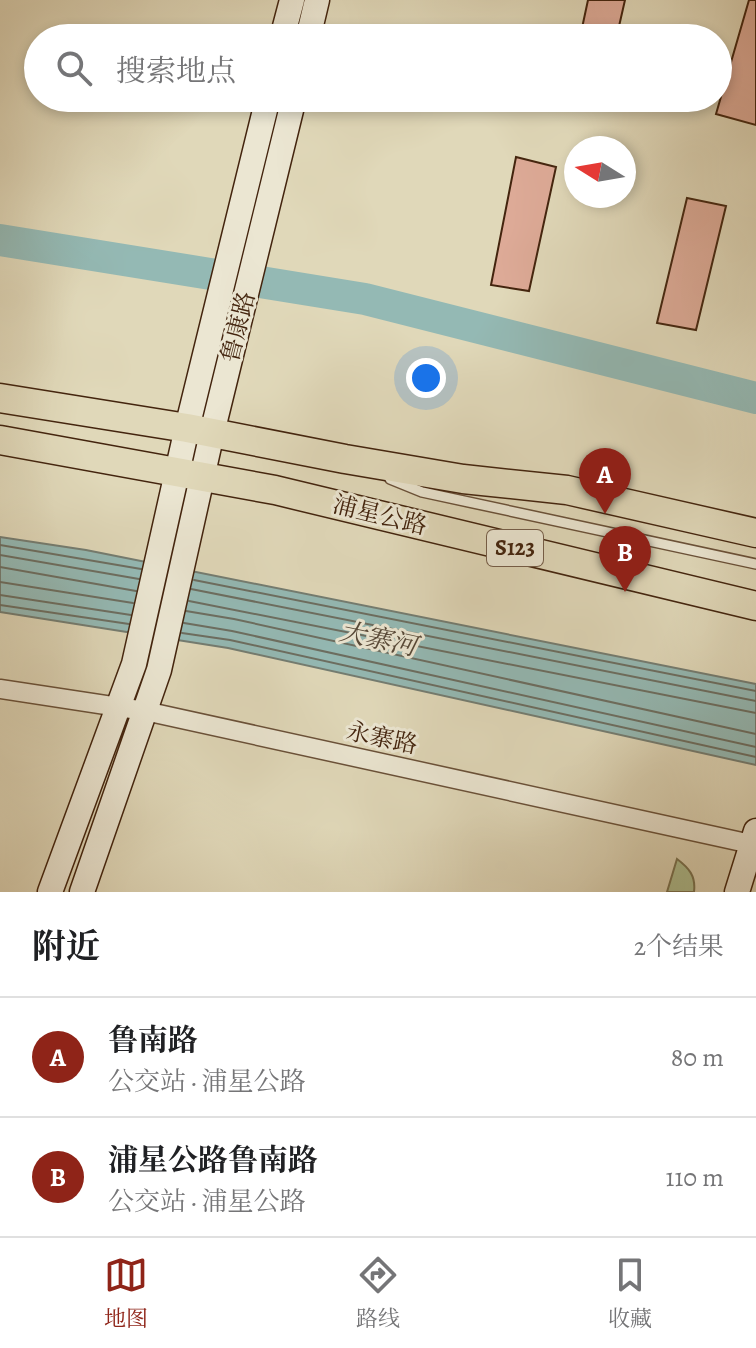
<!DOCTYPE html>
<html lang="zh">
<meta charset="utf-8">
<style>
:root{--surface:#fff;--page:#f2f2f2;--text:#202124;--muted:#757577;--line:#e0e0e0;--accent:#8f2418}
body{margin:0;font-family:Alegreya,"Noto Serif SC",serif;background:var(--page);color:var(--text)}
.compass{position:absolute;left:564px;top:136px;width:72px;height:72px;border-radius:50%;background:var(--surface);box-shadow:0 4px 12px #0003;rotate:281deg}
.you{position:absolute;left:426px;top:378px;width:28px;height:28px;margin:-20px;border:6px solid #fff;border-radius:50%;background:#1a73e8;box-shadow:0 0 0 12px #1a73e833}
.badge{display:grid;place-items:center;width:52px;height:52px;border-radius:50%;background:var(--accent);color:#fff;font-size:26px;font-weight:700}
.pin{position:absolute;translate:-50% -66px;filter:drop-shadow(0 2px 4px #0008)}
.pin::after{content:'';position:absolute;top:42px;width:28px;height:24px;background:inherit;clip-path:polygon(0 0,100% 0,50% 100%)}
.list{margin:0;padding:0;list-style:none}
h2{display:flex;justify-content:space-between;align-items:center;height:104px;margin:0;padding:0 32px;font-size:34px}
h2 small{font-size:26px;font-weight:400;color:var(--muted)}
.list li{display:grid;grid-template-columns:52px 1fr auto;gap:24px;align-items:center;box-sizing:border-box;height:120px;padding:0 32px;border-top:2px solid var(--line)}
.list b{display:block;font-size:30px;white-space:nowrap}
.list p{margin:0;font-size:26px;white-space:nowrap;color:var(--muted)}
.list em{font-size:26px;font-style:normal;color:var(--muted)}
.icon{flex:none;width:44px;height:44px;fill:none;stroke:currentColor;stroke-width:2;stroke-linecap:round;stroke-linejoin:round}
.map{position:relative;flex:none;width:756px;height:892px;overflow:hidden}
.search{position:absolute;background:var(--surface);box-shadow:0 4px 12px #0003;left:24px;right:24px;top:24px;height:88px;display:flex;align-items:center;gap:20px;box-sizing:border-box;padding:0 28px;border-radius:44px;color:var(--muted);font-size:30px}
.sheet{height:344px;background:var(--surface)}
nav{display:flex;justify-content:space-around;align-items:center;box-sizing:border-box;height:112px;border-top:2px solid var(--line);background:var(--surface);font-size:22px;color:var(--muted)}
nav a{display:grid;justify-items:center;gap:4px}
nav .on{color:var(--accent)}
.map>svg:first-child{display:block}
.green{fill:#aec092;stroke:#787250;stroke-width:2}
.water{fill:#94b9b4;stroke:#747d72;stroke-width:2}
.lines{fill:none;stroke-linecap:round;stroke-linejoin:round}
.shore{stroke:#6c6e61;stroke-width:2}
.river{stroke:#94b9b4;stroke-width:32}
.building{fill:#ddaa97;stroke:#43240e;stroke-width:2}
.lane-casing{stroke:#6a5139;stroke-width:12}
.street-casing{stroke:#6a5139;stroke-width:21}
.secondary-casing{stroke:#43240e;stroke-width:27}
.primary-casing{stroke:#43240e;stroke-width:31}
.lane{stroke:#ebe6d2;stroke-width:9}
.street{stroke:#ebe6d2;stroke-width:18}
.secondary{stroke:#ebe6d2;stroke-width:24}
.primary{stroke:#e0d8b9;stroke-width:28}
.labels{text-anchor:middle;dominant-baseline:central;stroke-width:6;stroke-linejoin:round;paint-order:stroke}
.shield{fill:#ebe6d2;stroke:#755e49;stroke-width:2}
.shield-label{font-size:22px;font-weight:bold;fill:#43240e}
.street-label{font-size:24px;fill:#43240e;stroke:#ebe6d2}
.water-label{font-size:26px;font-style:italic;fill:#574938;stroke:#ebe6d2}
</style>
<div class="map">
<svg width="756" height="892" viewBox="0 0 756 892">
<rect width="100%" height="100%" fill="#e0d8b9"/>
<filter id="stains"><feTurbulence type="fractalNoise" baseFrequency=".0025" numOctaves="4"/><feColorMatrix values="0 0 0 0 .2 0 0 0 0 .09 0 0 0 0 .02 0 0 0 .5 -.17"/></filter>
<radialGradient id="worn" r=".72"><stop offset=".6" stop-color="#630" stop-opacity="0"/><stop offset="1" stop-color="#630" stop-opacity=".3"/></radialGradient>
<!-- green -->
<path class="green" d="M677,859c12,9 19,17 17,33h-27z"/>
<!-- water -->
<path class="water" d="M0,537l86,13 670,134v81l-528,-117 -228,-36z"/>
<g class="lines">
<!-- shore -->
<path class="shore" d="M0,545l141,24
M0,555l139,24
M0,567l136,24
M194,580l562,111
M0,582l133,21
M191,589l565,112
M0,595l131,20
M189,601l567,112
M0,605l129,19
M186,611l48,8 522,115
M184,623l48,8 524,116
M182,633l48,7 526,117"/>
<!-- river -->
<path class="river" d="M0,240l365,59 391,99"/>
</g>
<!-- building -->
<path class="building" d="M588,0h37l-8,35 -35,-7z
M749,0h7v125l-40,-11z
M516,157l40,10 -27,124 -38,-6z
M687,198l39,8 -30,124 -39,-7z"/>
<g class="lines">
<!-- lane casing -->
<g class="lane-casing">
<path id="lane" d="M390,479l32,13 334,72"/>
</g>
<!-- street casing -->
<g class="street-casing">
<path id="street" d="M0,689l145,22 606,133"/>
</g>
<!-- secondary casing -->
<g class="secondary-casing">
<path id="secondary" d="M282,38l10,-38
M308,38l9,-38
M50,892l84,-228 53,-236 81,-330
M82,892l77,-222 53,-237 82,-335
M737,892l19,-61"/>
</g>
<!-- primary casing -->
<g class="primary-casing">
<path id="primary" d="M0,398l187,30 158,31 118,20 104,11 189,43
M0,440l275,50 481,116"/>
</g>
<!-- lane -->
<use href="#lane" class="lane"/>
<!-- street -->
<use href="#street" class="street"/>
<!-- secondary -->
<use href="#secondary" class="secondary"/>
<!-- primary -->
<use href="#primary" class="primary"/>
</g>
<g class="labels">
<!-- shield labels -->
<rect class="shield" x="487" y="530" width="56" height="36" rx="6"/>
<g class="shield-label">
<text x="515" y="548">S123</text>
</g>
<!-- street labels -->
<g class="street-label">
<text transform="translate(238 327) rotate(-76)">鲁康路</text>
<text transform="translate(380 515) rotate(14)">浦星公路</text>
<text transform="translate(382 738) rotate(12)">永寨路</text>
</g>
<!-- water labels -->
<g class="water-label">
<text transform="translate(378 639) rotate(12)">大寨河</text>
</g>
</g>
<rect width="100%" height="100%" filter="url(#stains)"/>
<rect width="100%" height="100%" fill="url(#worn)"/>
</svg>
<svg class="compass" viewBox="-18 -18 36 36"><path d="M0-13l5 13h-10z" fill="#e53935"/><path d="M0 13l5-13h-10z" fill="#757577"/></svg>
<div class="you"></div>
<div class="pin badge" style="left:605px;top:514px">A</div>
<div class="pin badge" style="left:625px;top:592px">B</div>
<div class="search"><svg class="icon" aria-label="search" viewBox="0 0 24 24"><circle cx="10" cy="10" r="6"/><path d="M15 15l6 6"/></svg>搜索地点</div>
</div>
<section class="sheet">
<h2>附近<small>2个结果</small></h2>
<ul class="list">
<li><span class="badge">A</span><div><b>鲁南路</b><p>公交站 · 浦星公路</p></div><em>80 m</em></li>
<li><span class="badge">B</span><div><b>浦星公路鲁南路</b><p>公交站 · 浦星公路</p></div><em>110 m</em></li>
</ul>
</section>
<nav>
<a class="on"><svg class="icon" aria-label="map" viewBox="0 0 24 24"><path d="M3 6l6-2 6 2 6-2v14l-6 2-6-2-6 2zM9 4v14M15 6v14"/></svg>地图</a>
<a><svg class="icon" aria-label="directions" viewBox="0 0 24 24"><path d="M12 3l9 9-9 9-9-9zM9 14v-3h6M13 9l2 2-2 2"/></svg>路线</a>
<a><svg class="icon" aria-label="saved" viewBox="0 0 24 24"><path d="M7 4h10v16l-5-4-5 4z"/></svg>收藏</a>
</nav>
